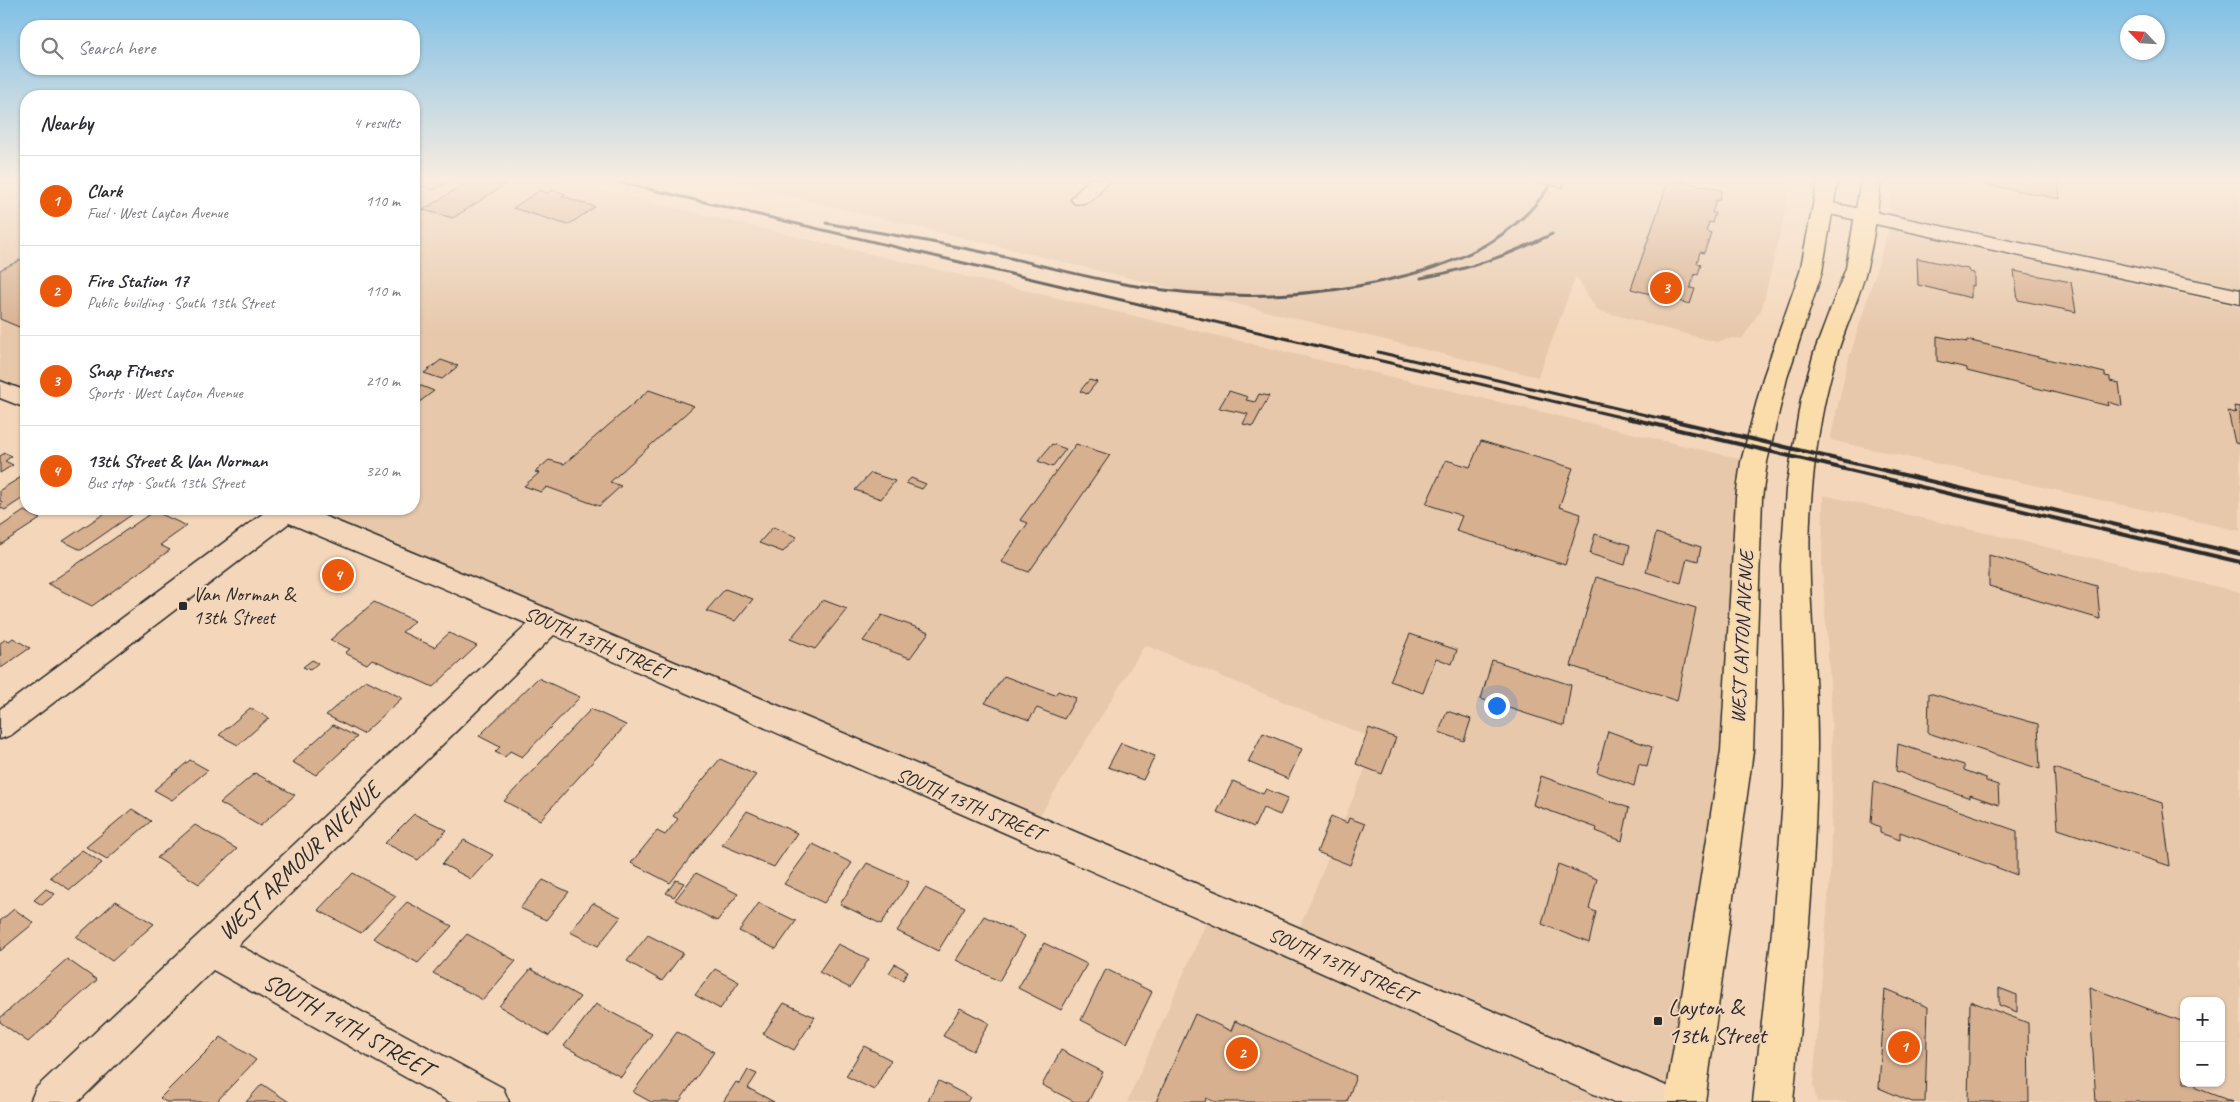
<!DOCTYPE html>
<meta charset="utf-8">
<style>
:root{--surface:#fff;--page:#f7f7f7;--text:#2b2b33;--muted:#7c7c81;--line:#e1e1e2;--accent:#ea580c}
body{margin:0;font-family:Caveat,sans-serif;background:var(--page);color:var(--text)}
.controls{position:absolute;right:15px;bottom:15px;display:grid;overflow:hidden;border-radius:10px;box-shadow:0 1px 4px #0004}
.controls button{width:45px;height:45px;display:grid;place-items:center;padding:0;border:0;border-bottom:1px solid var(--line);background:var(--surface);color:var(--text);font:25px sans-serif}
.compass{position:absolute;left:2120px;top:15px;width:45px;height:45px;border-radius:50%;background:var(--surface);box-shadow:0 1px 4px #0004;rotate:295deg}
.you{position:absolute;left:1496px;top:705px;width:18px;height:18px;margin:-12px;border:4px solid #fff;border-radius:50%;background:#1a73e8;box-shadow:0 0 0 8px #1a73e833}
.badge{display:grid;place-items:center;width:32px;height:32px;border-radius:50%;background:var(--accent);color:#fff;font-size:16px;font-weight:700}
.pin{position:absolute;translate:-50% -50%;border:2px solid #fff;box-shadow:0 1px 5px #0006}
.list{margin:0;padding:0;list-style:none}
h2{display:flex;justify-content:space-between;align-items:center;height:65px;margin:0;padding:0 20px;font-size:21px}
h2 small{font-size:16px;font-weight:400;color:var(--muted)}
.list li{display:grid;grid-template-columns:32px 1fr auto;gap:15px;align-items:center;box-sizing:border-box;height:90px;padding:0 20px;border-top:1px solid var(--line)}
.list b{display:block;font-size:19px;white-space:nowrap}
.list p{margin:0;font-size:16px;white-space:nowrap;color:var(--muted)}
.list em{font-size:16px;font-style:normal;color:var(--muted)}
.icon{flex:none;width:28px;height:28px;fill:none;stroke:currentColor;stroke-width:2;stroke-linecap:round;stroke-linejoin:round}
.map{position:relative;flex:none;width:2240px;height:1102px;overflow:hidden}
.search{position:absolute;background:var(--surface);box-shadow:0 1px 4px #0004;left:20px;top:20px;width:400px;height:55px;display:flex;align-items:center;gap:12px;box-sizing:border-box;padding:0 18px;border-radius:20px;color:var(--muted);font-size:19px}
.panel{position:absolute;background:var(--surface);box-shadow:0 1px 4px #0004;left:20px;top:90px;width:400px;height:425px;border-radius:20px}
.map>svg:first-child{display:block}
.built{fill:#e7c8ab;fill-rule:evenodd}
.building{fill:#d7b090;stroke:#2b2b2b}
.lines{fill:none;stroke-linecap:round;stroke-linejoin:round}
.minor-casing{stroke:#2b2b2b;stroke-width:3}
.major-casing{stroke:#2b2b2b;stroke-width:3}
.minor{fill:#f4d7bb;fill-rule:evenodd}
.major{fill:#fbddab;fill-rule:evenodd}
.rail-far1{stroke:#2b2b2b;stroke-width:3}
.rail{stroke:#2b2b2b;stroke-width:4}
.poi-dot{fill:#2b2b2b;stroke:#f4d7bb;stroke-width:2}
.labels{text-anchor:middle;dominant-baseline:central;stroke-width:4;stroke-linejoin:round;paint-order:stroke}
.poi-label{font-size:20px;fill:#2b2b2b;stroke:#f4d7bb;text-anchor:start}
.street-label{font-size:20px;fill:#2b2b2b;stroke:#f4d7bb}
.near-street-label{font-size:24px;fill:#2b2b2b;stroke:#f4d7bb}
.near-poi-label{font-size:24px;fill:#2b2b2b;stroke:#f4d7bb;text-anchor:start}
</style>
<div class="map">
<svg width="2240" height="1102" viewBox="0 0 2240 1102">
<rect width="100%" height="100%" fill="#f4d7bb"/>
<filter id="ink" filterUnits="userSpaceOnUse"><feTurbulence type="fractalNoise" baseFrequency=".02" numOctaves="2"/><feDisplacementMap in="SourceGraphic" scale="10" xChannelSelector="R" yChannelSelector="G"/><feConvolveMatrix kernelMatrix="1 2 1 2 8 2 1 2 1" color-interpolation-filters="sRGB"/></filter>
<g filter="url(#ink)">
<!-- built -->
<path class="built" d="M0,179h26v221l-26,-11z
M414,179h138l1202,283 -69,640h-558l86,-195 80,36 84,-203 -232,-95 -114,185 -481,-209 -268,-112h132z
M720,179h1069l-5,36 -22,93 -20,31 -8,-1 -18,4 -119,-32 -21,-34 -38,101z
M1891,179h349v112l-114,-25 2,16 112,25v224l-410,-91 17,-75 41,-133z
M1823,495l417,97v510h-423l-4,-16 17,-211 2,-86 -1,-88 -9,-135zM2184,1001h37v82h-37z"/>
<!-- building -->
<path class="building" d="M414,179h38l-18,11 -20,-7z
M472,179h10l22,6 -51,33 -30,-8z
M1522,179h44l-4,9z
M1669,179l53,11 -3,11 -3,-1 -4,13h3l-3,10 -3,-1 -3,9 5,2 -7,20 -4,-1 -3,11 4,1 -3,11 -3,-1 -5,14 5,1 -5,15 -59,-15z
M1969,179h89l2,20 -91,-18z
M540,190l7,3 6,-3 13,4 -4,2 33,11 -27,18 -55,-17z
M26,257v66l-7,4 -19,-8v-49z
M1917,258l51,11 1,3 5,1v13l-3,-1v13l-53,-13z
M2014,271l57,11 5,30 -58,-12z
M1937,336l30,6v-2l138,33v3l5,1v4l9,2 3,23 -14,-4 1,4 -142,-35v-3l-30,-7z
M441,360l17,6 -16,13 -18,-6z
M1089,380l8,2 -10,12 -7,-3z
M414,383l20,8 -20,15z
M649,390l45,16 -84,76 11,4 -22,20 -52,-19 -6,5 -17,-6 15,-13 -4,-1 14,-12 15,4z
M1229,391l19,6 -2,3 9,2 4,-8 10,2 -16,30 -10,-2 5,-10 -29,-6z
M2234,406l6,1v37l-5,-1 -7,-32 8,2z
M1481,441l92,27 -14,39 22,7 -16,51 -109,-34 6,-15 -36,-12 20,-44 24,7z
M1052,444l14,5 -14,18 -14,-6z
M1076,444l34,11 -81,117 -28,-10 27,-39 -8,-3z
M5,453l7,3 -7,5 8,4 -13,8v-17z
M871,473l24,8 -14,18 -26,-9z
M23,476l3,1v19l-21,14 -5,-3 2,-5 -2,-1v-11z
M911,478l15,6 -4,5 -16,-6z
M111,509h29l-59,41 -18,-9z
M24,511l16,8 -40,26v-18z
M154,511l33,15 -27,19 10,5 -78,56 -44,-22z
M773,527l24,10 -14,15 -24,-9z
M1656,533l45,14 -3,14 -11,-3 -6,25 -35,-11z
M1595,534l35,11 -5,20 -35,-11z
M1989,555l108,31 3,33 -111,-33z
M1596,577l100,31 -19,93 -106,-35z
M725,589l28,10 -18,22 -29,-10z
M823,600l24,9 -32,40 -25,-10z
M374,602l41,19 -13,11 32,15 15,-14 28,13 -44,41 -61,-28 -5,5 -22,-11 5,-4 -20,-9z
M882,615l47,17 -19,26 -47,-17z
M1410,634l47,16 -5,14 -16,-6 -13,35 -33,-12z
M13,638l17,10 -29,20 -1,-25 6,-4 3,2z
M312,660l6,3 -8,7 -7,-3z
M1492,660l79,25 -7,41 -83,-27z
M1004,676l51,19 3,-4 18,7 -12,21 -27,-11 -8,12 -44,-17z
M538,678l42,19 -58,60 -12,-6 -5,6 -10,-5 5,-5 -21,-11z
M366,680l36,18 -39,36 -37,-19z
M1929,693l109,31 2,45 -112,-36z
M250,708l19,10 -31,27 -19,-10z
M591,709l35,16 -86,95 -36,-19z
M1447,711l24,8 -7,22 -25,-9z
M333,725l24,12 -41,38 -24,-13z
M1369,728l27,10 -14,36 -26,-10z
M1608,731l44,16 -5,20 -8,-3 -5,22 -37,-14z
M1263,733l39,16 -14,30 -40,-17z
M1121,743l34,13 -12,24 -35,-13z
M1898,744l66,21v5l22,8v3l12,4 1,20 -29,-10v3l-74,-27z
M720,759l36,16 -86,108 -39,-20 26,-32 8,4 13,-16 -5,-3z
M190,760l18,10 -36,30 -18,-10z
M2054,768l108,35 8,63 -112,-37z
M255,773l40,22 -35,31 -40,-23z
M1541,776l88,32 -7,33 -26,-10 1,-3 -64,-23z
M1233,781l30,13 3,-5 22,9 -8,17 -17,-7 -9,19 -37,-15z
M1874,781l143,50v44l-117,-43v8l-20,-7v-6l-9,-4z
M132,809l19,12 -44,38 -21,-12z
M747,811l50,22 -23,34 -52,-22z
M414,814l33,16 -29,30 -33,-17z
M1331,816l16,7 2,-5 16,6 -15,41 -33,-13z
M195,825l42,24 -38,35 -42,-26z
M464,840l29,15 -22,24 -29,-15z
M813,844l39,19 -28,40 -40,-19z
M82,850l20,13 -32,27 -20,-13z
M867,863l42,19 -28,42 -41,-20z
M1558,864l39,15 -8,30 7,3 -7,31 -47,-19z
M353,873l43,23 -35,37 -43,-23z
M696,873l42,21 -21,27 -42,-21z
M543,880l26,12 -23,28 -26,-12z
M676,880l8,3 -10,14 -8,-4z
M925,888l40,19 -27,44 -41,-20z
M46,889l9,5 -13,11 -8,-5z
M116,901l38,23 -42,37 -36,-24z
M407,902l45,24 -34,37 -45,-25z
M593,903l28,14 -23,29 -28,-14z
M759,903l37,18 -20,28 -37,-18z
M14,909l20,14 -34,28v-30z
M984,916l41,20 -26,45 -43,-21z
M467,934l49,27 -33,39 -50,-27z
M648,935l35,18 -21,28 -35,-20z
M1044,943l43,21 -26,46 -43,-22z
M838,944l31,15 -19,29 -31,-16z
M67,959l30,21 -69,62 -28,-20v-4z
M895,964l13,7 -5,9 -14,-7z
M531,969l49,28 -31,39 -50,-30z
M715,969l24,13 -19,27 -25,-14z
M1106,969l46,23 -25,51 -46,-23z
M2089,987l95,35v61h12v5l37,14h-137z
M1999,988l18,7v17l-18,-7z
M1885,989l43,18 -3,95h-13l-33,-14z
M1970,1001l58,22 1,79h-61z
M784,1003l31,14 -21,33 -31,-16z
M596,1004l56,30 -31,43 -57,-31z
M960,1008l29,15 -16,28 -30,-15z
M1195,1014l36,17 4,-10 121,55 -9,26h-132l-9,-4 -1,4h-49z
M677,1032l37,20 -35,50h-28l-18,-10z
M221,1037l35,23 -40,42h-50l-6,-4z
M864,1046l27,14 -17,30 -28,-14z
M1061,1050l42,22 -15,30h-13l-33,-17z
M748,1070l9,4 -9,14 26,14h-51l13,-20 4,2z
M939,1081l31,16 -3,5h-40z
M262,1084l27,18h-43z"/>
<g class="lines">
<!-- minor casing -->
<g class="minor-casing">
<path id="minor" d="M1089,179h21c-9,12 -20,28 -36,24l-3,-4z
M1823,201l417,89v14l-424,-93 -3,-4 3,-4z
M0,381l26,10v17l-26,-10z
M269,509h38c457,188 910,383 1364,579l6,14h-65l-411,-183 -647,-284 -316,310 265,143 6,14h-59l-237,-132 -135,132h-48l6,-14 492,-464 -239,-101 -278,212 -11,4v-30z"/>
</g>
<!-- major casing -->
<g class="major-casing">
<path id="major" d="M1818,179h20l-16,93 -35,106 -20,84 -5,36 -9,253 -48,351h-40l56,-351 15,-253 5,-36 22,-84 37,-106z
M1861,179h20c-3,29 -7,59 -14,88 -7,29 -20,56 -29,84 -14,44 -22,92 -26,138 -8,84 5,168 5,253 0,120 -13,240 -24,360h-40l20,-180 11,-135 1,-75 -4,-146 5,-77 15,-90 13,-46 32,-85z"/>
</g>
<!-- minor -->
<use href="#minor" class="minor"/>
<!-- major -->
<use href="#major" class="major"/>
<!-- rail-far1 -->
<path class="rail-far1" d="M606,179l1027,241
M826,223c55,10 111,19 166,31 46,10 92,23 138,31 93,16 187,14 278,-10 56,-14 110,-40 142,-90
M1421,278c46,-8 89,-23 131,-44
M1378,352l289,68"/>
<!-- rail -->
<path class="rail" d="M1628,418l612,144
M1662,418l578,136"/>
</g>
</g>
<!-- sky -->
<linearGradient id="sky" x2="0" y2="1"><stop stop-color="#80c0e6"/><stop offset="0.54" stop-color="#faede0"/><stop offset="1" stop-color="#faede0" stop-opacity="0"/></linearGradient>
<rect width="2240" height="333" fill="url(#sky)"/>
<!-- markers -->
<g class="poi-dot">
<rect x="178" y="601" width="10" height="10" rx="2.5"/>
<rect x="1653" y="1016" width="10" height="10" rx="2.5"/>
</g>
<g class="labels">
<!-- poi labels -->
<g class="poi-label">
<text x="193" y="594">Van Norman &amp;<tspan x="193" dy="23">13th Street</tspan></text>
</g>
<!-- street labels -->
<g class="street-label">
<text transform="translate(1742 637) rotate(-87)">WEST LAYTON AVENUE</text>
<text transform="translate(598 643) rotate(23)">SOUTH 13TH STREET</text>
<text transform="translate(970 804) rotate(23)">SOUTH 13TH STREET</text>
<text transform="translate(1342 965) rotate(24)">SOUTH 13TH STREET</text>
</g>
<!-- near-street labels -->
<g class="near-street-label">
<text transform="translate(299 861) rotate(-44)">WEST ARMOUR AVENUE</text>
<text transform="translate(348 1025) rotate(29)">SOUTH 14TH STREET</text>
</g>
<!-- near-poi labels -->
<g class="near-poi-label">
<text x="1668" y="1007">Layton &amp;<tspan x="1668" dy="28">13th Street</tspan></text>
</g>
</g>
</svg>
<div class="controls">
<button>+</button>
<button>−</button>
</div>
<svg class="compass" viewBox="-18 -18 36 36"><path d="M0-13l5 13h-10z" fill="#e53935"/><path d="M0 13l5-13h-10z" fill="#7c7c81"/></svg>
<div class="you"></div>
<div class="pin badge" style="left:1904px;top:1047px">1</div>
<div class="pin badge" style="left:1242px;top:1053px">2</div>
<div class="pin badge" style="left:1666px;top:288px">3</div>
<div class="pin badge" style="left:338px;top:575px">4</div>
<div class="search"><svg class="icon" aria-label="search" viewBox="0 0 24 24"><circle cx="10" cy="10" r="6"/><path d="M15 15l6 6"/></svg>Search here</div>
<section class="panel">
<h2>Nearby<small>4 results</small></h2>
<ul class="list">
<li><span class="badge">1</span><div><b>Clark</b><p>Fuel · West Layton Avenue</p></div><em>110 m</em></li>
<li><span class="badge">2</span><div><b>Fire Station 17</b><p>Public building · South 13th Street</p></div><em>110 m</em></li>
<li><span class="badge">3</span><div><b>Snap Fitness</b><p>Sports · West Layton Avenue</p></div><em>210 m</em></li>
<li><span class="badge">4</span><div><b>13th Street &amp; Van Norman</b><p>Bus stop · South 13th Street</p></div><em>320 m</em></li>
</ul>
</section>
</div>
